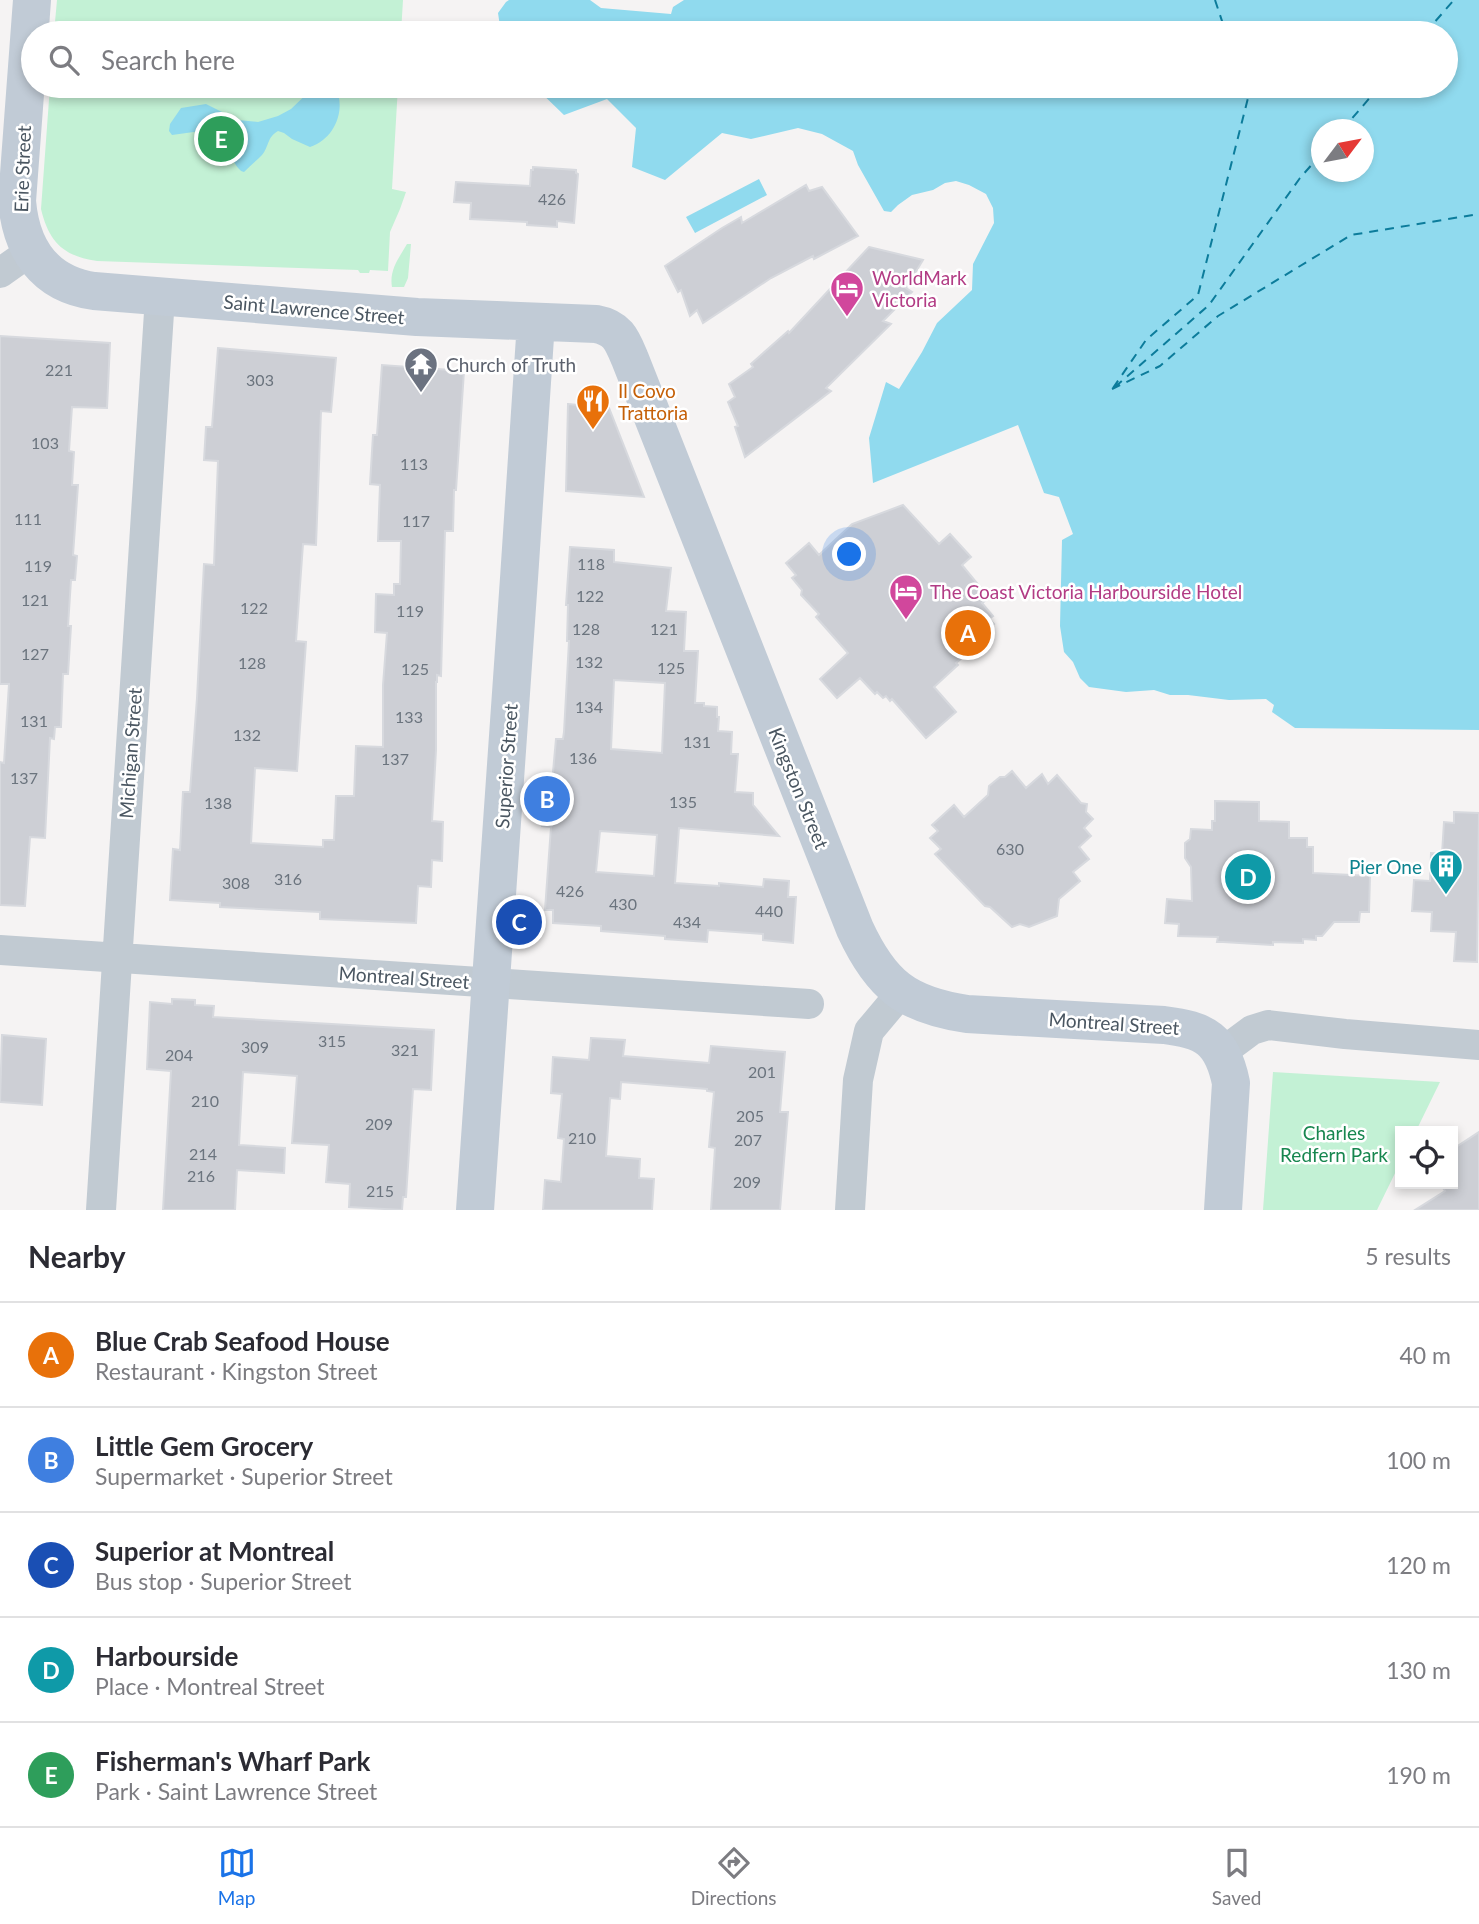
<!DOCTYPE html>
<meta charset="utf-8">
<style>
:root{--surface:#fff;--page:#f2f2f3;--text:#2b2b33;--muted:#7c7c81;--line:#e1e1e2;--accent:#1a73e8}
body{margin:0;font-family:Lato,sans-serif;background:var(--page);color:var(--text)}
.controls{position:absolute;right:21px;bottom:21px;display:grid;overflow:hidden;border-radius:0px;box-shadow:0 4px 10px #0003}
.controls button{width:63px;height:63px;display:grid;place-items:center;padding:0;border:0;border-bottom:2px solid var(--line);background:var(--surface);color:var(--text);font:35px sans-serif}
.compass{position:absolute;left:1311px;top:119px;width:63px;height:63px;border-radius:50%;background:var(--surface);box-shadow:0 4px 10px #0003;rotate:58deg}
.you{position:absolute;left:850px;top:555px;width:24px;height:24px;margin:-18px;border:5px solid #fff;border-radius:50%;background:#1a73e8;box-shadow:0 0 0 10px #1a73e833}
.badge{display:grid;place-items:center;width:46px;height:46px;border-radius:50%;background:var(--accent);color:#fff;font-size:23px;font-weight:700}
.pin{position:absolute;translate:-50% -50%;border:4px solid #fff;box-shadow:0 2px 7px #0006}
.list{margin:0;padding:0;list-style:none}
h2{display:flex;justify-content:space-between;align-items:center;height:91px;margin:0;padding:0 28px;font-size:30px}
h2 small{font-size:23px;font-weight:400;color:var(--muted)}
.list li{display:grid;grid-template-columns:46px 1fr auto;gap:21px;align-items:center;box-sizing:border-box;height:105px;padding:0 28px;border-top:2px solid var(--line)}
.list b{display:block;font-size:26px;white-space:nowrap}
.list p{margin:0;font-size:23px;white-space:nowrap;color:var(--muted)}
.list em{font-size:23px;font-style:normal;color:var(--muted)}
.icon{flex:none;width:38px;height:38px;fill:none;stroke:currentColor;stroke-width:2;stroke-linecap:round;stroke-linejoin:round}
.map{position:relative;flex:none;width:1479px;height:1210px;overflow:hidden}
.search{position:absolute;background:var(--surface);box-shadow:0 4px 10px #0003;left:21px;right:21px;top:21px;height:77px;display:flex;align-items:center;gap:18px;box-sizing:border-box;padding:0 24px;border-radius:38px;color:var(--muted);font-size:26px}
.sheet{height:616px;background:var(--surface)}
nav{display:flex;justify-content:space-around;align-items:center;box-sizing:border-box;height:98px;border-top:2px solid var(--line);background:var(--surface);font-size:19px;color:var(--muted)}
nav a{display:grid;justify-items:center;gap:4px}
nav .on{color:var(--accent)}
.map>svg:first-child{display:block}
.green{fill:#c3f1d5}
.water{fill:#90daee;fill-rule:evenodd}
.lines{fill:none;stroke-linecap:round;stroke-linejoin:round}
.ferry{stroke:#0c7c9b;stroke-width:2;stroke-dasharray:9 7;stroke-linecap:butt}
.building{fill:#cdcfd5;stroke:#d7d9de;stroke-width:2;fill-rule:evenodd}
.street{stroke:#c1cad2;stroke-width:30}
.secondary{stroke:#c1cbd6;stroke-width:38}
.labels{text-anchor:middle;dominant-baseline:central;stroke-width:5;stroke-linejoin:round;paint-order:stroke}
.number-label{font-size:16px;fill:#6b747e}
.street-label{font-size:19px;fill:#4a5661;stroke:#fff}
.hotel-label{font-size:19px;fill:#b23c85;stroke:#fff;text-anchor:start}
.worship-label{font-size:19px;fill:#5b616d;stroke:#fff;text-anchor:start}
.food-label{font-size:19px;fill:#c56008;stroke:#fff;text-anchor:start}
.culture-label{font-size:19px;fill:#0d838f;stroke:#fff;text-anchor:end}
.park-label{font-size:19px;fill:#17864f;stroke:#fff}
</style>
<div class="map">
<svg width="1479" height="1210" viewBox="0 0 1479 1210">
<rect width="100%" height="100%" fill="#f5f3f3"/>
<!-- green -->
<path class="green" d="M57,0h346l-2,33h-347z
M50,86h348l-6,103 14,3 -6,17 -10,23 -2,39 -18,-1 -1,3h-9l-2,-3 -261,-9c-34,-5 -48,-19 -56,-52z
M407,244h4l-3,34 -4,9h-12c-3,-17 7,-29 15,-43z
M1273,1072l167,10 -24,49h-16v32l-23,47h-114z"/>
<!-- water -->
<path class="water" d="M509,0h81l11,8 70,6 2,-7 11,-7h795v730l-184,-2 -23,-16 2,-7 -8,-6 -37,1 -41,-5h-18l-16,-5 -28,2 -37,-5 -9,-9 -7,-16 -9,-10 -4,-26 2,-86 11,-6 -14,-37 -15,-4 -26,-68 -145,58 -4,-45 17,-56 13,7 23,-37 15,-29 35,-33 1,-26 21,-41 -1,-15 -7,-14 -17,-9 -13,-4 -11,2 -12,7 -21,5 -14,10 -7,7 -7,-1 -26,-46 -5,-14 -31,-17 -24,-6 -47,11 -29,-6 -57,47 -33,-13 4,-39 -29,-29 -43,16 -30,-29h912v-53h-945l-3,-20 8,-11zM1322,130h42v42h-42z
M315,86h20c12,23 0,53 -25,61l-18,-8 -8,-6 -6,-2c-11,6 -9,16 -16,24 -5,5 -12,11 -18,17l-3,-1c-12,-11 -12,-31 -26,-42l-43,6 -3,-4 1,-7 11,-16 25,-4 32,16 20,2 20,-6 13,-7z
M759,179l8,16 -72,38 -9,-16z"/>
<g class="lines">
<!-- ferry -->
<path class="ferry" d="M1215,0l11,33
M1425,33l29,-33
M1342,130l38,-44
M1115,387l94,-82 91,-127 22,-25
M1113,388l33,-48 52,-45 50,-197 -4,-12
M1112,389l48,-23 58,-50 133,-81 128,-21"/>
</g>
<!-- building -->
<path class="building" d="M533,167l43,3v3l2,1 -4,49 -17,-2v6l-30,-2v-3l-57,-3 1,-16 -17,-1 2,-20 74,4 1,-16h2z
M806,185l3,6 13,-4 36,49 -44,23 -1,-3 -42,22 -68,45 -6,-13 -7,6 -9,-26 -3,2 -13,-26 57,-38 19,-11 1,6z
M869,247l54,13 -17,28 6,4 -29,29 8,3 -65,64 5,3 -86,66 -10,-30 3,-1 -10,-24 7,-5 -6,-13 24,-17 -2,-3 37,-33 1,2z
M0,336l110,7 -3,65 -35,-1 -3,44 5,1 -2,33h6l-5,70 4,1 -2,24h-4l-3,46h3l-3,48h-5l-2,53h-6l-1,12 -4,-1 -5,100 -15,-1 -5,69 -25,-1v-143l4,1 5,-79h-9z
M218,348l118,10 -5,54 -10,-1 -5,134 -13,-1 -7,97 10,1 -9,129 -42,-3 -4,75 72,4v-7h11l2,-44h18l2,-50 27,1v-62l4,-52 -12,-1 1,-38 18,1v-11h6l1,-43h-23l2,-56 -10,-1 3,-49h4l5,-70 82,6 -8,119h-2l-1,41h-8l-4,145 -4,-1v7h-1v68l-4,71 11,1 -1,39 -10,-1 -1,27 -13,-1 -2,37 -96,-4v-7l-100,-5v-4l-50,-3 3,-51 7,1 3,-58h7l7,-94 7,-134 10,1 4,-104 -14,-1 2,-33h6z
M568,404l41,4 35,89 -78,-6z
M903,505l36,39 11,-10 21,23 -9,8 19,23 -3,4 7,9 -3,2 11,13 -4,3 5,5 -16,14 3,4 -25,21 2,2 -24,22 22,25 -30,26 -34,-39 -2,2 -4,-5 -3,2 -6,-6 -2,2 -15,-16 -23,20 -17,-19 28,-26 -32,-36 3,-3 -18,-19 1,-5 -10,-12 4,-3 -10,-12 23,-20 10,12 33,-31z
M570,547l44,3v12l57,6 -5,43 20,1 -2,39h14l-3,52h9v3l13,1v10h2l-1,14 14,1 -1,22h7l-3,38 18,1v12l26,31 -100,-8 -4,55 44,3v-3l44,4 1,-8 25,2 -1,16h8l-3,46 -30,-3v-6l-55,-4 -1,12 -42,-3v-3l-64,-5v-5l-48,-3v-13h-8l6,-83 -9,-1 3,-43h7l4,-44h7l1,-7 5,-91h-2l1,-36h-2zM614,680l51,3 -3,70 -51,-4zM600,831l57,4 -3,41 -58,-4z
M1012,771l14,17 16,-14 6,10 9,-9 24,28 6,1 -1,8 7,7 -9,9 7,8 -12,11 10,12 -16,13 7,9 -21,18 -2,17 -28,11 -9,-3 -8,3 -22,-20 -5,-1 -50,-52 6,-5 -11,-11 8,-7 -6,-6 22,-20 10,12 24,-22 1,-9 11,-9h5z
M1215,801l44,1v19l30,1v16h18v9h6v26l57,3 -1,36h-9l-1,10h-25l-12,14h-6v4l-13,-1v4l-30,-1v3l-50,-3h-6l1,-5 -40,-1 1,-12 -14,-1 2,-24 25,2 -1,-34 -6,-9v-15l5,-4 1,-10 21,1v-9h3z
M1454,812l25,1 -2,149 -23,-1 2,-29 -25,-1 1,-19 -20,-1 2,-31 16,1 1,-28 11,1 2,-32 10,1z
M172,999l23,1v5l19,1 -1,11 221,13 -3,60 -18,-1 -7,108h-3l-1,13 -53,-3 1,-23 -24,-2 3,-37 -37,-2 5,-67 -54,-4 -4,73 46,3 -1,25 -47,-3 -2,40h-72l8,-139 -24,-2 3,-67 22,2z
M2,1035l44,4 -4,66 -42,-3z
M591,1038l34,2 -2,16 86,7 2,-17 74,6 -5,60h8l-8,98h-69l4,-62 -6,-1 5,-55 -7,-1v-2l-86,-7 -1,17 -10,-1 -4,58 34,3 -1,19 15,1 -2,31h-109l2,-30 16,2 3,-43 -6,-1 4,-44 -11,-1 2,-36 36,3z
M1479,1132v78h-64l30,-19 -2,-3 10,-4v-35z"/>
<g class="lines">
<!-- street -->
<path class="street" d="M0,273l31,-22
M0,950l809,54
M1221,1053l31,-23 16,-5 77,9 134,11
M101,1210l59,-913
M850,1210l8,-130 11,-49 32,-38"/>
<!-- secondary -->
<path class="secondary" d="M32,0l-15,201c4,48 27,83 77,90l323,26 179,7c22,4 26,16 34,35l225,570c26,56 51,76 112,85l197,11c41,5 58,14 67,58l-8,127
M475,1210c23,-296 41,-592 61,-888"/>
</g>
<!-- icons -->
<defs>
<g id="hotel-pin" transform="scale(1.75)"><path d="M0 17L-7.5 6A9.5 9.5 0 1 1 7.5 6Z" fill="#d1479c" stroke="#fff"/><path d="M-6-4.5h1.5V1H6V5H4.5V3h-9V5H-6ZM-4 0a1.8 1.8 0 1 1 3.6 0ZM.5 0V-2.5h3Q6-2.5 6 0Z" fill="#fff"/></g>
<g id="temple-pin" transform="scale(1.75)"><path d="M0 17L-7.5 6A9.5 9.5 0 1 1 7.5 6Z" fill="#6b7280" stroke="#fff"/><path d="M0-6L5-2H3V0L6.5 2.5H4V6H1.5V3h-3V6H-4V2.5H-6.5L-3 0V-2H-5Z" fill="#fff"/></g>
<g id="restaurant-pin" transform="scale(1.75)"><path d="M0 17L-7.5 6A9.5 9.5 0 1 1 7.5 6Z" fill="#e8710a" stroke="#fff"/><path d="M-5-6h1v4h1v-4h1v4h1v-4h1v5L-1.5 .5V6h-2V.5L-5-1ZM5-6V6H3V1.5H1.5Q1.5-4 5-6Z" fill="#fff"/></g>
<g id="building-pin" transform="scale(1.75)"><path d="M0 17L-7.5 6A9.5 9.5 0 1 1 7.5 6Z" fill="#0f9aa8" stroke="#fff"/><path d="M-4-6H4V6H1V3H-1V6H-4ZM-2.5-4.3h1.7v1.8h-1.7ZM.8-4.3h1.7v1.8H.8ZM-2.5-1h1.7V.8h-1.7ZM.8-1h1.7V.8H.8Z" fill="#fff"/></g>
</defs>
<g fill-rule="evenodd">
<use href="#hotel-pin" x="847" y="288"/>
<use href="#temple-pin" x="421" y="364"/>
<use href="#restaurant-pin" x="593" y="401"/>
<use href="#hotel-pin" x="906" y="591"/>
<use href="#building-pin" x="1446" y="866"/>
</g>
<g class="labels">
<!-- number labels -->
<g class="number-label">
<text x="552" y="198">426</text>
<text x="59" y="369">221</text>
<text x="260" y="379">303</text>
<text x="45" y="442">103</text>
<text x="414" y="463">113</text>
<text x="28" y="518">111</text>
<text x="416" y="520">117</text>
<text x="591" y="563">118</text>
<text x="38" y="565">119</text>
<text x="590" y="595">122</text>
<text x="35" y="599">121</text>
<text x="254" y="607">122</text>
<text x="410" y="610">119</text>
<text x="586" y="628">128</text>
<text x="664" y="628">121</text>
<text x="35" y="653">127</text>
<text x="589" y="661">132</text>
<text x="252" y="662">128</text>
<text x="671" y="667">125</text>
<text x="415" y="668">125</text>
<text x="589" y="706">134</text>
<text x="409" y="716">133</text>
<text x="34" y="720">131</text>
<text x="247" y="734">132</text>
<text x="697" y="741">131</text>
<text x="583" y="757">136</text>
<text x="395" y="758">137</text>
<text x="24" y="777">137</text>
<text x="683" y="801">135</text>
<text x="218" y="802">138</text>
<text x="1010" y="848">630</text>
<text x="288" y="878">316</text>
<text x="236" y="882">308</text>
<text x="570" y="890">426</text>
<text x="623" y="903">430</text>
<text x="769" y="910">440</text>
<text x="687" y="921">434</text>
<text x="332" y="1040">315</text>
<text x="255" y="1046">309</text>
<text x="405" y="1049">321</text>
<text x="179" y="1054">204</text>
<text x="762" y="1071">201</text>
<text x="205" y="1100">210</text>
<text x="750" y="1115">205</text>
<text x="379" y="1123">209</text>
<text x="582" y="1137">210</text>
<text x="748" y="1139">207</text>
<text x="203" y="1153">214</text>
<text x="201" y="1175">216</text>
<text x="747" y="1181">209</text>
<text x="380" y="1190">215</text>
</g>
<!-- street labels -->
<g class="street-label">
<text transform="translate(22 169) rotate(-88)">Erie Street</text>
<text transform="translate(314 309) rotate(5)">Saint Lawrence Street</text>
<text transform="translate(130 753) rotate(-86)">Michigan Street</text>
<text transform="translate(506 766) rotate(-86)">Superior Street</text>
<text transform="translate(799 788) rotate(68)">Kingston Street</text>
<text transform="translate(404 977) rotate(4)">Montreal Street</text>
<text transform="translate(1114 1023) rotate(4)">Montreal Street</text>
</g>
<!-- hotel labels -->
<g class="hotel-label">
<text x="872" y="277">WorldMark<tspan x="872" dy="22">Victoria</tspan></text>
<text x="930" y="591">The Coast Victoria Harbourside Hotel</text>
</g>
<!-- worship labels -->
<g class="worship-label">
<text x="446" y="364">Church of Truth</text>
</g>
<!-- food labels -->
<g class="food-label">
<text x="618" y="390">Il Covo<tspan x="618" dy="22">Trattoria</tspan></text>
</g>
<!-- culture labels -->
<g class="culture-label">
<text x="1422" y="866">Pier One</text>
</g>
<!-- park labels -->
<g class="park-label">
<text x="1334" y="1132">Charles<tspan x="1334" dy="22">Redfern Park</tspan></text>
</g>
</g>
</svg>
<div class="controls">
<button><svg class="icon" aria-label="locate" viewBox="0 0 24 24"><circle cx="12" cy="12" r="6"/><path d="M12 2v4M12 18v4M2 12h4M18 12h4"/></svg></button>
</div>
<svg class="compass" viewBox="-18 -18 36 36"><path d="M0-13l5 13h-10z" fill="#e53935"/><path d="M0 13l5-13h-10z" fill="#7c7c81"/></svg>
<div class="you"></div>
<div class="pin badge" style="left:968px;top:633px;background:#e8710a">A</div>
<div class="pin badge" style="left:547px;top:799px;background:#3f7fe0">B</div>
<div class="pin badge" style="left:519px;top:922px;background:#1a4fb4">C</div>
<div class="pin badge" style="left:1248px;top:877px;background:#0f9aa8">D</div>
<div class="pin badge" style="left:221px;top:139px;background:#2e9e5b">E</div>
<div class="search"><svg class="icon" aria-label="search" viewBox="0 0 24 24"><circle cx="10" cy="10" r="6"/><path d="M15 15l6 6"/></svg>Search here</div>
</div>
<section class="sheet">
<h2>Nearby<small>5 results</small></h2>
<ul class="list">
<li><span class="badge" style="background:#e8710a">A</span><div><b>Blue Crab Seafood House</b><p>Restaurant · Kingston Street</p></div><em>40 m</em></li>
<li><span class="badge" style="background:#3f7fe0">B</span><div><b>Little Gem Grocery</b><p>Supermarket · Superior Street</p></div><em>100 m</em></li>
<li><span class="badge" style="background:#1a4fb4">C</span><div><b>Superior at Montreal</b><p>Bus stop · Superior Street</p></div><em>120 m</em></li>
<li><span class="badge" style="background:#0f9aa8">D</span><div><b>Harbourside</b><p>Place · Montreal Street</p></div><em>130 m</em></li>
<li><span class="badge" style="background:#2e9e5b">E</span><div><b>Fisherman's Wharf Park</b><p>Park · Saint Lawrence Street</p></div><em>190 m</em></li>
</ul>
</section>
<nav>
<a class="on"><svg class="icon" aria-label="map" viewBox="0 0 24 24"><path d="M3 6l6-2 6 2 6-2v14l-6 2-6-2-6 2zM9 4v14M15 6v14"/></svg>Map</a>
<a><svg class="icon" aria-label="directions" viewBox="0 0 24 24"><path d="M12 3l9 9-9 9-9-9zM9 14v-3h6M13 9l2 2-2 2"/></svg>Directions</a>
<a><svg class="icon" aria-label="saved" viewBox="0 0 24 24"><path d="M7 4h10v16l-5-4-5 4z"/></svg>Saved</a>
</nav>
